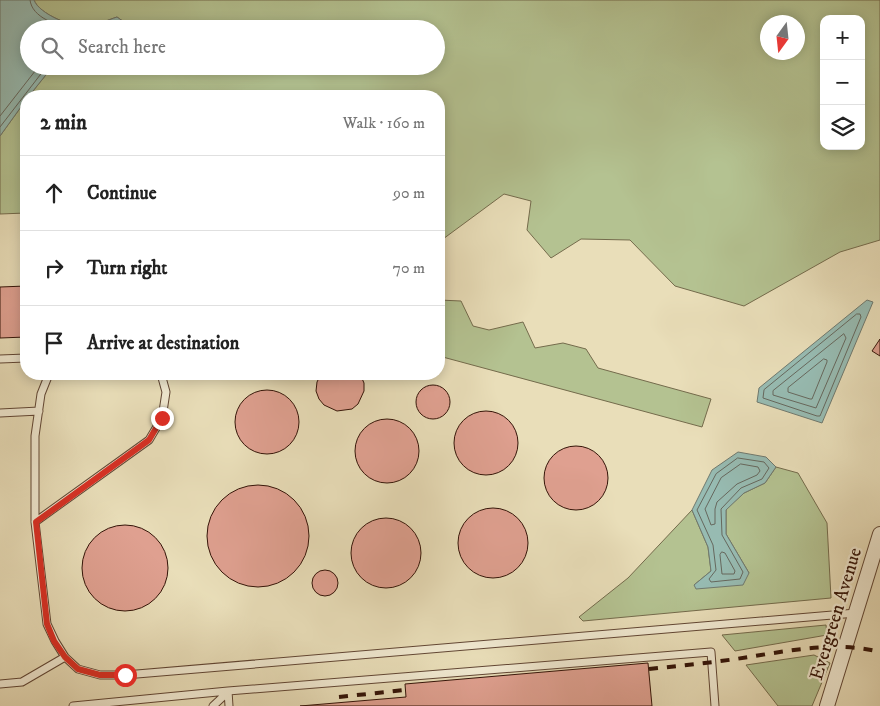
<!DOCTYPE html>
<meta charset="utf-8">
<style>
:root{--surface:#fff;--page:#f6f6f6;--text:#222;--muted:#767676;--line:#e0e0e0}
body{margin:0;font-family:"IM FELL DW Pica",serif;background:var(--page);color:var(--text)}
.controls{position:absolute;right:15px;top:15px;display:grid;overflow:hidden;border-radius:10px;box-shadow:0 2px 12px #0003}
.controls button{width:45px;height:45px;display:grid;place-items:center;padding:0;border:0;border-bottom:1px solid var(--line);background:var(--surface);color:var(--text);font:25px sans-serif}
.compass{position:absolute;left:760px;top:15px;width:45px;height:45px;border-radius:50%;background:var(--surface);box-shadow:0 2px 12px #0003;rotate:195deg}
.stop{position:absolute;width:15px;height:15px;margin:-11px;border:4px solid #d93025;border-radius:50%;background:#fff}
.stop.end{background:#d93025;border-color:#fff;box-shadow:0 1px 5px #0008}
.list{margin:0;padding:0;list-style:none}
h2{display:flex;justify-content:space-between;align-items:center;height:65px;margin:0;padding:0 20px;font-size:21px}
h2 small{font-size:16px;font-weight:400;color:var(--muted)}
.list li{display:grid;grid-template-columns:32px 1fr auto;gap:15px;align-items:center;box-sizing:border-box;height:75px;padding:0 20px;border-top:1px solid var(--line)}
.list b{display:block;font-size:19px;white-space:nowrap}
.list em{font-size:16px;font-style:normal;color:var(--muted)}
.icon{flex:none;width:28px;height:28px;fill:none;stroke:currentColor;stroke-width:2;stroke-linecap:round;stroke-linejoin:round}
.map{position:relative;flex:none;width:880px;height:706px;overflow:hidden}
.search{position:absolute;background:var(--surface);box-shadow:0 2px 12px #0003;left:20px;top:20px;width:425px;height:55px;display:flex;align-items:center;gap:12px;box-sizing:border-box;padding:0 18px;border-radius:28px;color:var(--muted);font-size:19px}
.panel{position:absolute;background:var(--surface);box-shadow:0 2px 12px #0003;left:20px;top:90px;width:425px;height:290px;border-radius:20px}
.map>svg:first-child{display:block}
.green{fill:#b4c291;stroke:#746b4c;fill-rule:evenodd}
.water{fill:#97bcb3;stroke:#6f796f}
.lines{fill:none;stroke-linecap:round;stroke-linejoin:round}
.shore{stroke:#66685e;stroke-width:1}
.building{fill:#dfa090;stroke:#341408}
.lane-casing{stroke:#614634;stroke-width:9}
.street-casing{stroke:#614634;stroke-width:16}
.lane{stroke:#f1ead2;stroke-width:7}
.street{stroke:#f1ead2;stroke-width:14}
.rail{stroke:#341408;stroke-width:4;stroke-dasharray:9 9;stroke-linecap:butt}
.route{stroke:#d93025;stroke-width:6}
.labels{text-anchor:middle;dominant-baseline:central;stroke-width:4.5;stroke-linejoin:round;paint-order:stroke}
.street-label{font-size:19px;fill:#341408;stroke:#f1ead2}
</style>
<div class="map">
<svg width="880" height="706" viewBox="0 0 880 706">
<rect width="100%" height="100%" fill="#e9deb9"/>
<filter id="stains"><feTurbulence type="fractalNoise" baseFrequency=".004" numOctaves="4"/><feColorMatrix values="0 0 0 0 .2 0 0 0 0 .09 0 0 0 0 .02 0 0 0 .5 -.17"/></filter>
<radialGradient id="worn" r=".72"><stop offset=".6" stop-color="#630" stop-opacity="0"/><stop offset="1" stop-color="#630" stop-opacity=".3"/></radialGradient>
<!-- green -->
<path class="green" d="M34,0h846v240l-40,12 -96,54 -69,-20 -45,-46 -49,-1 -30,19 -24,-28 4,-29 -27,-7 -61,45 -3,30 -1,1v-174h-410l24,-30h383v-37h-308l3,-2 -14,-10c-9,3 -20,8 -30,9 -14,2 -48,-12 -53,-26zM824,19h37v127h-37zM768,22h30v30h-30z
M26,100v113l-26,1v-78z
M439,300l22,1 12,25 16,4 34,-8 12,26 28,-5 23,6 12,19 113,31 -9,28 -263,-71z
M776,467l22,6 29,50 4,75 -248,23 -4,-4 49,-39 64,-68 16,37 3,24 -17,14 55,-12 -23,-39v-25l18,-16 21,-10z
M826,625l1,10 -92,16 -13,-16z
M814,655l16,8 -18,43h-34l-32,-41z"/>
<!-- water -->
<path class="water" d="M0,0h34c5,14 39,28 53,26 10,-1 21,-6 30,-9l14,10 -3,2h-99v37h24l-24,30h-3v4l-26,36z
M867,300l6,2 -51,121 -65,-21 2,-14z
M738,452l28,5 10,10 -11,16 -21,10 -18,17v24l23,39 -6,12 -47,4 -2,-4 17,-14 -3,-24 -16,-37 20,-40z"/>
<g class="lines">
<!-- shore -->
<path class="shore" d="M30,0c2,18 27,25 42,29
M0,116l39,-50
M0,127l47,-61
M857,314h3l1,3 -41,99h-3l-54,-18 1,-8z
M844,334l2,4 -30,70 -43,-13v-4z
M824,359l3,1v2l-15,37h-2l-22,-7v-4z
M738,458l26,4 5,6 -7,11 -21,9 -20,21 1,26 21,37 -3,7 -29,3 -2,-3 7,-9 -3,-25 -16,-35 19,-36z
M741,464l17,3 2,4 -3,4 -20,9 -20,18 -2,7v15l-4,1 -6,-16 16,-31z
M722,552l3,1 10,18 -1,3h-12l-2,-19z"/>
</g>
<!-- building -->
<path class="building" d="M26,286v51l-26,1v-51z
M880,339v17l-8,-5z
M321,374h39l4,9v8l-6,13 -6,5 -15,2 -13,-6 -5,-6 -3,-8 1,-9z
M416 402a17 17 0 1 1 34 0a17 17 0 1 1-34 0Z
M235 422a32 32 0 1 1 64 0a32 32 0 1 1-64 0Z
M454 443a32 32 0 1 1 64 0a32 32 0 1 1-64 0Z
M355 451a32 32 0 1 1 64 0a32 32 0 1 1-64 0Z
M544 478a32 32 0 1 1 64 0a32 32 0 1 1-64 0Z
M207 536a51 51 0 1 1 102 0a51 51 0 1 1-102 0Z
M458 543a35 35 0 1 1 70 0a35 35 0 1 1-70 0Z
M351 553a35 35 0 1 1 70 0a35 35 0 1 1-70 0Z
M82 568a43 43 0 1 1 86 0a43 43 0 1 1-86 0Z
M312 583a13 13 0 1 1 26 0a13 13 0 1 1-26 0Z
M648,663l4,43h-352l106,-9 -1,-13z"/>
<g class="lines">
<!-- lane casing -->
<g class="lane-casing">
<path id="lane" d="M0,359l26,-1
M49,374l-8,20 -6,42v86l12,102 8,17 10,16 13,12 22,6h25l731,-62
M0,413l39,-2
M35,522l114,-82 13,-22 4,-26 -5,-18
M0,684l22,-2 43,-25
M73,706l155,-15
M213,706l15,-14
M229,706l-1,-15 483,-39 4,54"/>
</g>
<!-- street casing -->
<g class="street-casing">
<path id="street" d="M827,706l53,-172"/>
</g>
<!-- lane -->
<use href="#lane" class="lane"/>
<!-- street -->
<use href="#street" class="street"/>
<!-- rail -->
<path class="rail" d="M649,669c29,-3 58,-6 87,-10 47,-7 97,-19 144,-7
M339,697l66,-7"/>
</g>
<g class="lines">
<!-- route -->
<path class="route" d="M125,675h-25l-22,-6 -13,-12 -11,-16 -7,-17 -11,-102 113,-82 13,-22"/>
</g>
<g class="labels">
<!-- street labels -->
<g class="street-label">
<text transform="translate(836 614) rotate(-73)">Evergreen Avenue</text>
</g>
</g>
<rect width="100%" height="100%" filter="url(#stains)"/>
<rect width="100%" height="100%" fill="url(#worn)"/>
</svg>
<div class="controls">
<button>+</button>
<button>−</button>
<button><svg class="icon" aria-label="layers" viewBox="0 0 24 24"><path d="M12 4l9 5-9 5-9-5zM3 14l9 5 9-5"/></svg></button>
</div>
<svg class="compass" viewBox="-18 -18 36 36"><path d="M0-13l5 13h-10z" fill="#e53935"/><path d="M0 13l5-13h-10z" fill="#767676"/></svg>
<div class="stop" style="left:125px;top:675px"></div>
<div class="stop end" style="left:162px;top:418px"></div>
<div class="search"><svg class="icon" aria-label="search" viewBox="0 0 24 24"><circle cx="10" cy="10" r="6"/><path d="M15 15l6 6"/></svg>Search here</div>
<section class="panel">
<h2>2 min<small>Walk · 160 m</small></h2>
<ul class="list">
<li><svg class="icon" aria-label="ahead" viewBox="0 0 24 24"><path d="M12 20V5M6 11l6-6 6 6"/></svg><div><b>Continue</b></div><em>90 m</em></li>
<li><svg class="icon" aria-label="right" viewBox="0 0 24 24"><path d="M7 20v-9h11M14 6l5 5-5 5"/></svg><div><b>Turn right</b></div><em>70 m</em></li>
<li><svg class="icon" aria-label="arrive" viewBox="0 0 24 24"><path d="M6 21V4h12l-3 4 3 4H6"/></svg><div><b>Arrive at destination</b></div></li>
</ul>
</section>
</div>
